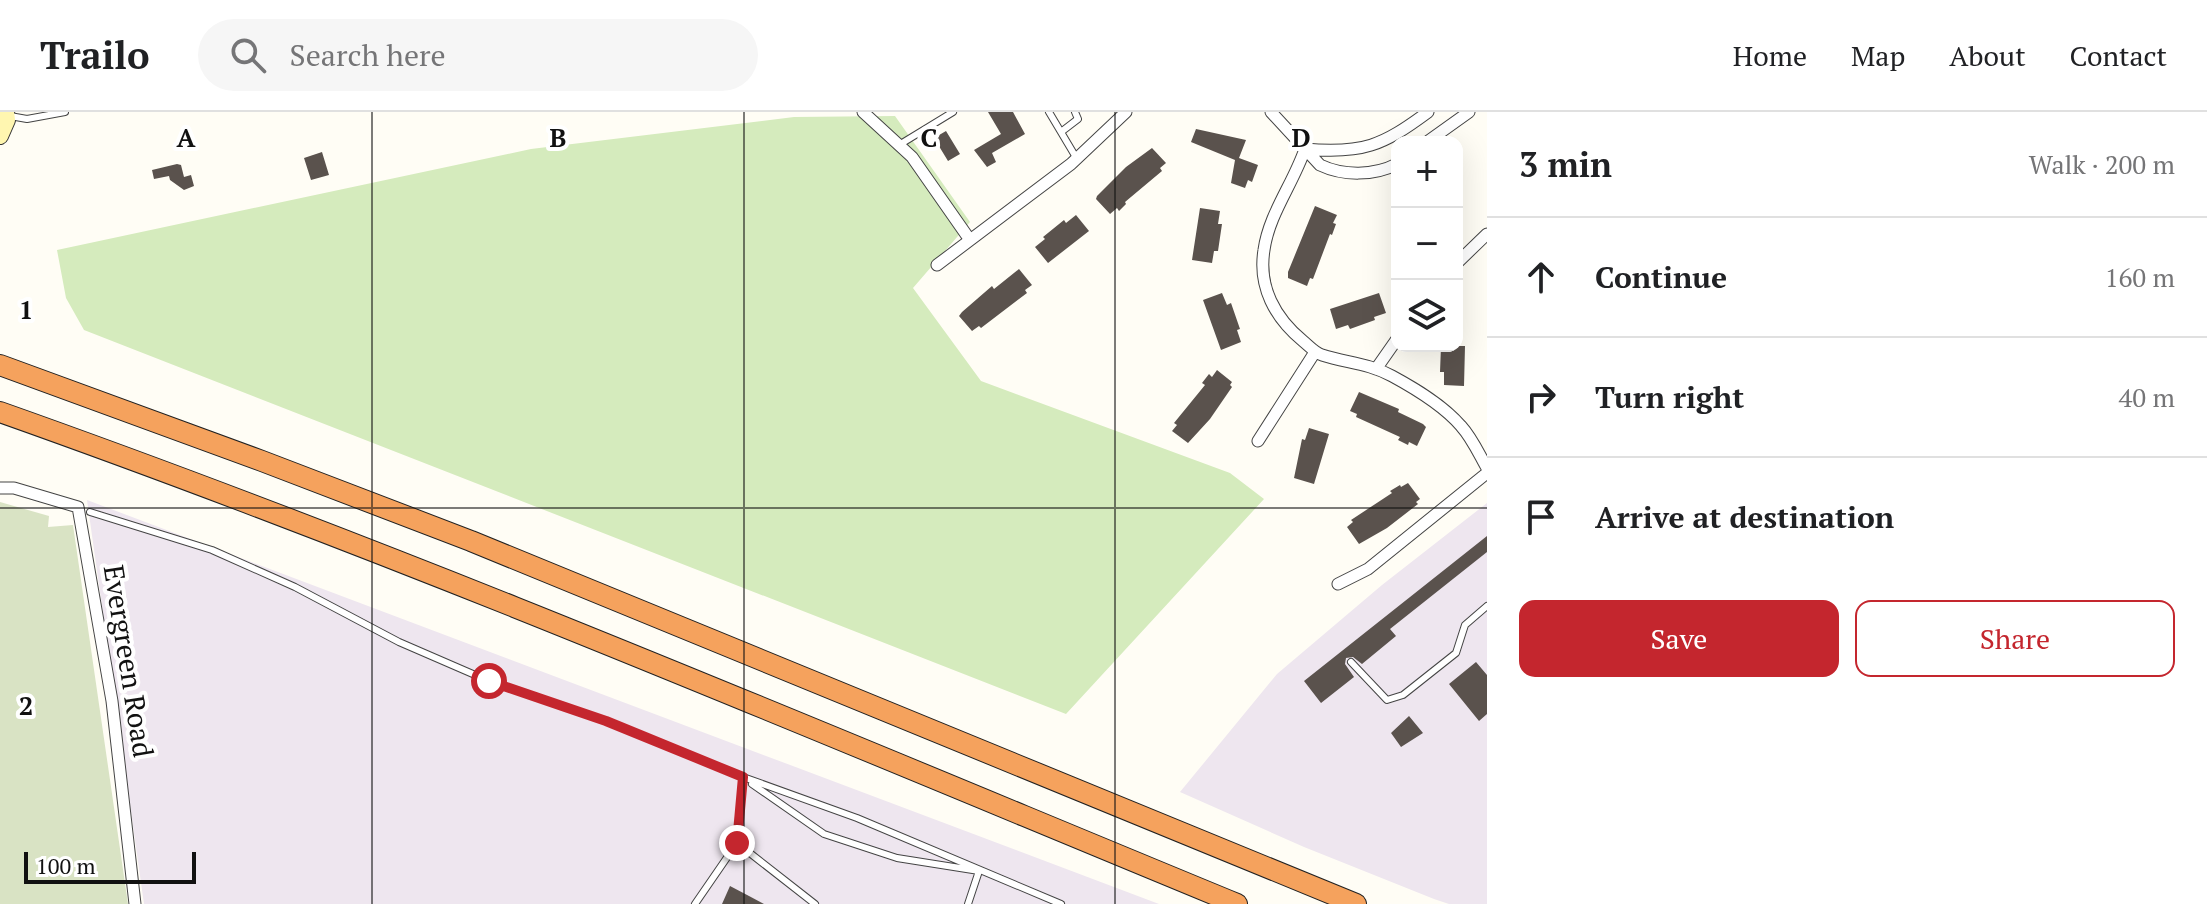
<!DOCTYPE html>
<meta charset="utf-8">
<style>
:root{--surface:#fff;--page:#f6f6f6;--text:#202124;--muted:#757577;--line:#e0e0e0;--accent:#c4262e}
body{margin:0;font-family:"PT Serif",serif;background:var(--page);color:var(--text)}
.controls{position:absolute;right:24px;top:24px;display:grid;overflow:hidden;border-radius:16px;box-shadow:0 8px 32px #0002}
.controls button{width:72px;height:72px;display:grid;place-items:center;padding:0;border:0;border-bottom:2px solid var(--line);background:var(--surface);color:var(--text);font:40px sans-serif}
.scale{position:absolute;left:24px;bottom:20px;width:172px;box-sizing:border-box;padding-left:8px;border:4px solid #111;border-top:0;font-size:22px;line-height:28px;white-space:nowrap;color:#111;-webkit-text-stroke:6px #fff;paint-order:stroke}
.stop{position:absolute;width:24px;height:24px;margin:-18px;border:6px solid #c4262e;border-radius:50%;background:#fff}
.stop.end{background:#c4262e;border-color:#fff;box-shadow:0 2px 8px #0008}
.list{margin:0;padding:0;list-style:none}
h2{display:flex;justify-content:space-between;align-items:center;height:104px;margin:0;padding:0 32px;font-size:34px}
h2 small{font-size:26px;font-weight:400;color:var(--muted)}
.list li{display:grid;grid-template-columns:52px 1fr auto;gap:24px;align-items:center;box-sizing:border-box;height:120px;padding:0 32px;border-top:2px solid var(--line)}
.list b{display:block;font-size:30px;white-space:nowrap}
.list em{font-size:26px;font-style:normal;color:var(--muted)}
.actions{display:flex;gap:16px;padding:24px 32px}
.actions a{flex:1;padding:18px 0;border:2px solid var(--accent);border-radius:16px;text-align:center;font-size:28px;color:var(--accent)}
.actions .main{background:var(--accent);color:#fff}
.icon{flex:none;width:44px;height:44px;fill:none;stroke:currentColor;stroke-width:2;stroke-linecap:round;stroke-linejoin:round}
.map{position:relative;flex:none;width:1487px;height:792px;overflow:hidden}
header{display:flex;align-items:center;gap:48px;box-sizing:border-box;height:112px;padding:0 40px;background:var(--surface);border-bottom:2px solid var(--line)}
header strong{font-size:38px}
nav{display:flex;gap:44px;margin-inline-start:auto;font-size:28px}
.search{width:560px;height:72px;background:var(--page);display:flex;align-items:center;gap:20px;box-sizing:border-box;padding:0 28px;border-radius:44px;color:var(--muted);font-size:30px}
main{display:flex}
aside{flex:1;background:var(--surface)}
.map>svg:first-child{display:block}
.industrial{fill:#eee6ef}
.green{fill:#d5ebbd}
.cemetery{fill:#d9e3c4}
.building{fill:#5a524d}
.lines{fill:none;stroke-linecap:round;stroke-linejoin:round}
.lane-casing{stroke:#444;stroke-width:8}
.street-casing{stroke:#444;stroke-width:13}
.secondary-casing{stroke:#333;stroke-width:18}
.highway-casing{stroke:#222;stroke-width:22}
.lane{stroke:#fff;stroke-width:6}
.street{stroke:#fff;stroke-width:11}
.secondary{stroke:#fff6b0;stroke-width:16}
.highway{stroke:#f5a25d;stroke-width:20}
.route{stroke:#c4262e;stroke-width:10}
.grid{fill:none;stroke:#111;stroke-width:2;stroke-opacity:0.55}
.labels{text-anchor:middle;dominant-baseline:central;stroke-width:8;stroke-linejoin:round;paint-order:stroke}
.street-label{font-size:28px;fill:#111;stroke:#fff}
.grid-label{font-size:26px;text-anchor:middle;font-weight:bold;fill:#111;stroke:#fff;stroke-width:8;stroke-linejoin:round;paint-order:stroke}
</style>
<header>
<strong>Trailo</strong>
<div class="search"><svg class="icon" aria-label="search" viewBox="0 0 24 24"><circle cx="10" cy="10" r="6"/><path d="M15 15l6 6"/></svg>Search here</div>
<nav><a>Home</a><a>Map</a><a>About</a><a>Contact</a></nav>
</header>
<main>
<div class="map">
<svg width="1487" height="792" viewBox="0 0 1487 792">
<rect width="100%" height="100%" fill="#fffdf5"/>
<!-- industrial -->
<path class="industrial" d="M87,388l1072,404h-1015z
M1487,391v401h-38l-15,-5 -130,-52 -124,-55 97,-118 105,-89z"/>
<!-- green -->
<path class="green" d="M895,4l75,106 -57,66 68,93 249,92 34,26 -198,215 -982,-384 -18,-32 -9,-48 474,-101 263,-32z"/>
<!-- cemetery -->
<path class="cemetery" d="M0,390l49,14 -1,11 25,-2 55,379h-128z"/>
<!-- building -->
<path class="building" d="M988,0h25l12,22 -33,19 4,9 -9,5 -13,-17 27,-16z
M1196,17l50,11 -7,18 19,7 -6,17 -4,-2 -3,8 -14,-5 4,-23 -44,-18z
M946,19l14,23 -12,7 -14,-23z
M1152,36l14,15 -6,5 2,3 -37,31 1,2 -7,7 -2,-3 -7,6 -14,-15 1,-3 29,-29z
M322,40l7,23 -18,5 -7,-22z
M177,52l4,1 3,12 7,-2 3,11 -10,4 -14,-10 -1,-4 -15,3 -2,-9z
M1315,94l22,9 -4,8 3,1 -4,11 -2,-1 -17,45 -3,-1 -3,8 -19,-8v-6z
M1200,96l20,3 -2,13h4l-4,27h-4l-2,12 -20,-3z
M1076,103l13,16 -41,32 -13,-16 10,-8 -2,-2 21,-17 2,3z
M1019,157l13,16 -7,5 2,3 -46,35 -2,-2 -7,5 -13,-15 3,-4 30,-26 2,3z
M1222,181l5,12 4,-2 9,26 -3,1 4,12 -20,8 -18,-50z
M1379,181l7,20 -12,4 1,3 -25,9 -2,-4 -12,4 -6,-20z
M1441,234h24l-1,40 -20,-1v-13h-4z
M1217,258l15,12 -2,3 2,2 -22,32 -22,24 -16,-12 5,-6 -3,-2 31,-38 -3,-2 7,-9 3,3z
M1359,280l40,17 -1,3 25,12 3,3 -9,19 -8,-4 -1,3 -10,-5 2,-3 -44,-20 1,-3 -7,-3z
M1309,316l20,6 -15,50 -20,-6 8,-39 3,1z
M1408,371l12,16 -4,3 2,2 -31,24 -28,16 -12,-17 6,-5 -2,-2 41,-27 -2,-2 10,-6 1,2z
M1487,424v16l-97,77 6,7 -34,28 -9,-7 -7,1 -1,6 9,13 -33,26 -17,-22z
M1476,550l11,13v39l-8,7 -30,-37z
M1409,604l14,17 -22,14 -10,-14z
M730,774l19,10 15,8h-42z"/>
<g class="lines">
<!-- lane casing -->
<g class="lane-casing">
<path id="lane" d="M1049,0l28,47
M10,4l17,3 38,-7
M1061,20l17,-13 -3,-7
M899,33l54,-33
M90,400l122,38 83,37 104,55 90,39 117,40 137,56 -6,66 78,61
M1351,550l36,38 16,-5 53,-42 9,-28 22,-19
M743,665l114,41 204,86
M752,672l72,50 73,24 82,13 -11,33
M695,792l42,-61"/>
</g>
<!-- street casing -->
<g class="street-casing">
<path id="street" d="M863,0l49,45 58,83
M1271,0l49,53c23,11 54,11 77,-1
M1427,30l42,-30
M1305,37c-12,35 -36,65 -41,101 -6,37 11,68 39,91 6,5 12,12 19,14 25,8 46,8 70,21 24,13 51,29 69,50 11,12 18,28 26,42
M1305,37c58,5 77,-3 123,-37
M1457,151l30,-29
M937,153l134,-101 55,-52
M1376,257l21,-30
M1258,329l57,-89
M0,376h14l64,19 34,194 23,203
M1338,472l30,-15 119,-96"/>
</g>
<!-- secondary casing -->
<g class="secondary-casing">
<path id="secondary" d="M0,24l7,-16 -1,-8"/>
</g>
<!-- highway casing -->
<g class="highway-casing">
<path id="highway" d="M0,253l262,96 209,80 885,363
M0,300c418,148 827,323 1237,492"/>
</g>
<!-- lane -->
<use href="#lane" class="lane"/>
<!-- street -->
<use href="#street" class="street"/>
<!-- secondary -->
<use href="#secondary" class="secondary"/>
<!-- highway -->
<use href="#highway" class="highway"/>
</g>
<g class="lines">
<!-- route -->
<path class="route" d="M489,569l117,40 137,56 -6,66"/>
</g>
<!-- grid -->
<path class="grid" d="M372,0v792M744,0v792M1115,0v792M0,396h1487"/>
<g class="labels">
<!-- street labels -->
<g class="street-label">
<text transform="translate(129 549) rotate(81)">Evergreen Road</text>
</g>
</g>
<g class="grid-label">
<text x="186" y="35">A</text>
<text x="558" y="35">B</text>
<text x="929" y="35">C</text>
<text x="1301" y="35">D</text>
<text x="26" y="207">1</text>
<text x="26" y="603">2</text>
</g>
</svg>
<div class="controls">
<button>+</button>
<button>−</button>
<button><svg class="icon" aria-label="layers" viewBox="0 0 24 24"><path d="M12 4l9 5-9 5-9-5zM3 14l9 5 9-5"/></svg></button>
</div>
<div class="scale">100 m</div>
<div class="stop" style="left:489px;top:569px"></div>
<div class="stop end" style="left:737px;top:731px"></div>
</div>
<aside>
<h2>3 min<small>Walk · 200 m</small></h2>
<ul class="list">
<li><svg class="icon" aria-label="ahead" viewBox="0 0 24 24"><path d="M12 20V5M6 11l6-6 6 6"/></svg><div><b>Continue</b></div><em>160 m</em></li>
<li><svg class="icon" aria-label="right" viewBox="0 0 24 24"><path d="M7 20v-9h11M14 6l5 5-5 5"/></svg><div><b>Turn right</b></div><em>40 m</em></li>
<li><svg class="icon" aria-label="arrive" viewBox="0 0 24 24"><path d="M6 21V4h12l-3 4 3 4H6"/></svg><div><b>Arrive at destination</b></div></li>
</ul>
<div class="actions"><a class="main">Save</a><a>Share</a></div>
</aside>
</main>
